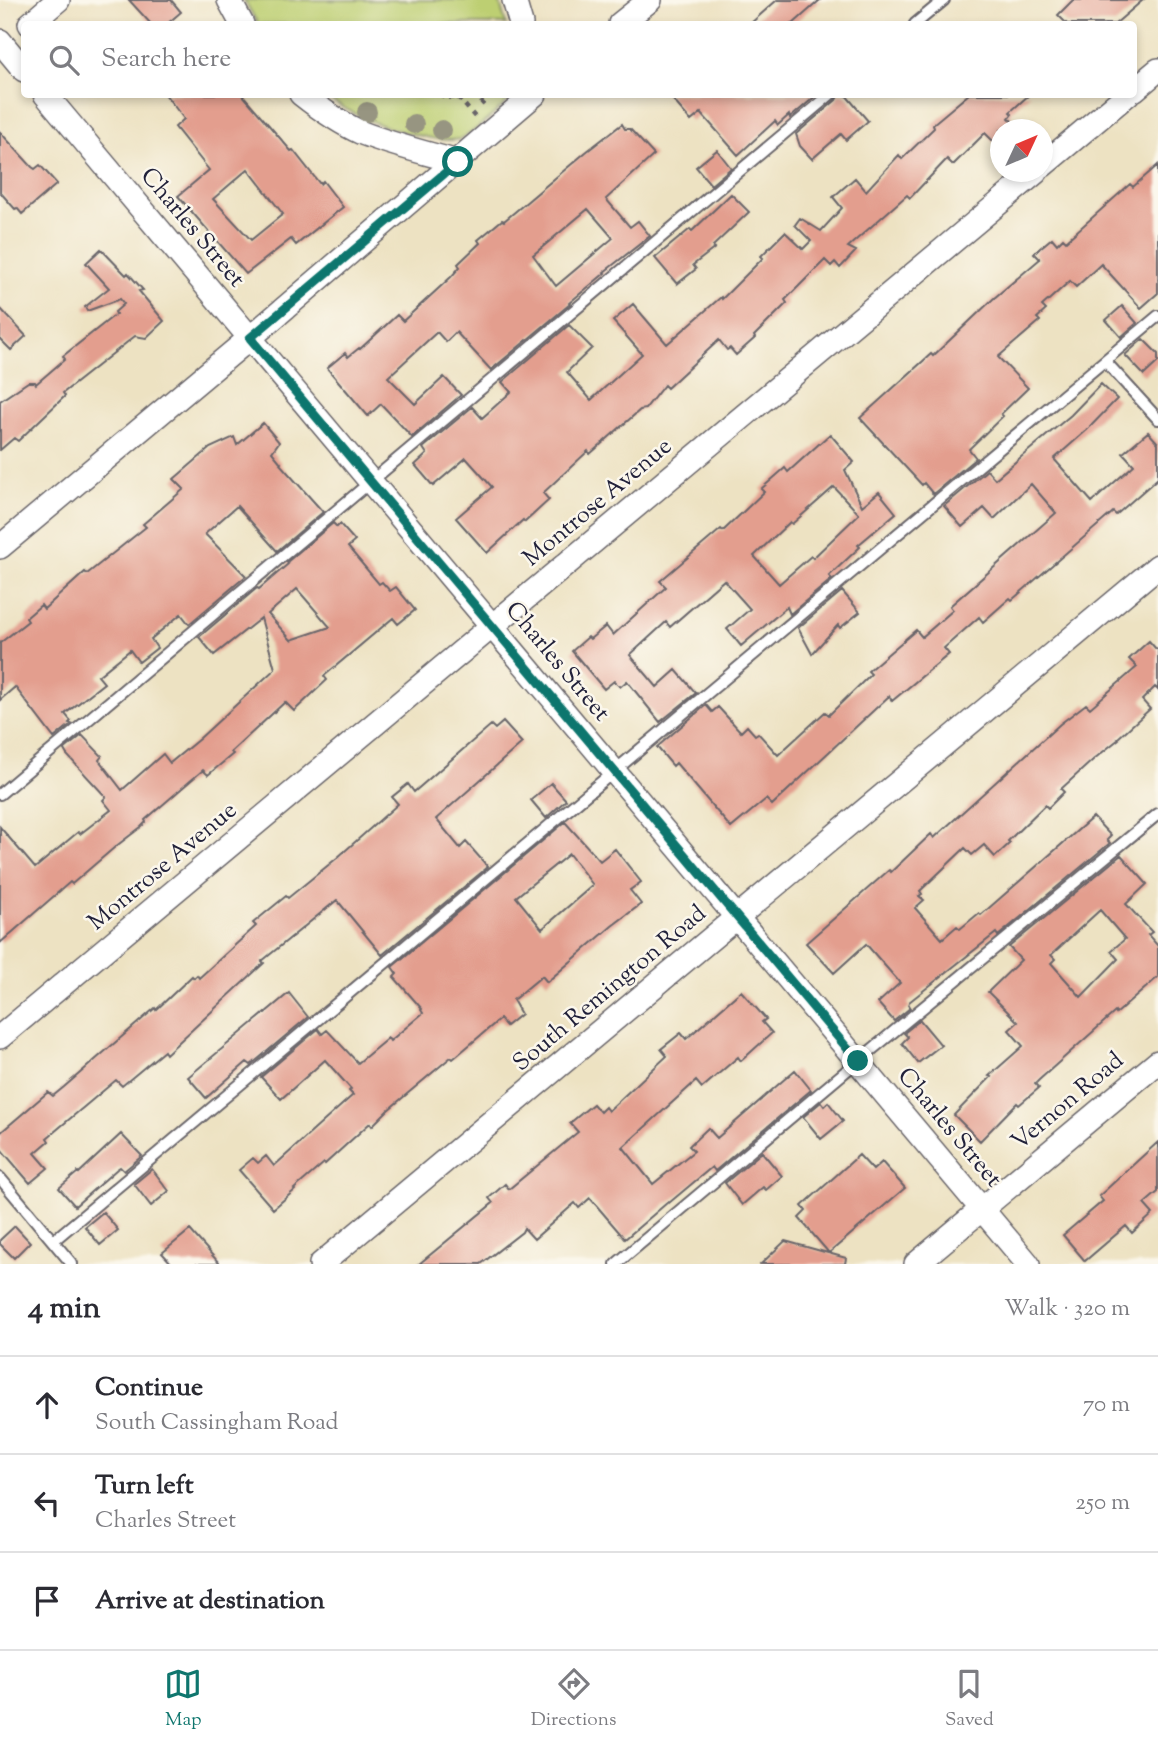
<!DOCTYPE html>
<meta charset="utf-8">
<style>
:root{--surface:#fff;--page:#f2f2f3;--text:#2b2b33;--muted:#7c7c81;--line:#e1e1e2;--accent:#0f766e}
body{margin:0;font-family:"Sorts Mill Goudy",serif;background:var(--page);color:var(--text)}
.compass{position:absolute;left:990px;top:119px;width:63px;height:63px;border-radius:50%;background:var(--surface);box-shadow:0 4px 10px #0003;rotate:46deg}
.stop{position:absolute;width:21px;height:21px;margin:-16px;border:5px solid #0f766e;border-radius:50%;background:#fff}
.stop.end{background:#0f766e;border-color:#fff;box-shadow:0 2px 7px #0008}
.list{margin:0;padding:0;list-style:none}
h2{display:flex;justify-content:space-between;align-items:center;height:91px;margin:0;padding:0 28px;font-size:30px}
h2 small{font-size:23px;font-weight:400;color:var(--muted)}
.list li{display:grid;grid-template-columns:46px 1fr auto;gap:21px;align-items:center;box-sizing:border-box;height:98px;padding:0 28px;border-top:2px solid var(--line)}
.list b{display:block;font-size:26px;white-space:nowrap}
.list p{margin:0;font-size:23px;white-space:nowrap;color:var(--muted)}
.list em{font-size:23px;font-style:normal;color:var(--muted)}
.icon{flex:none;width:38px;height:38px;fill:none;stroke:currentColor;stroke-width:2;stroke-linecap:round;stroke-linejoin:round}
.map{position:relative;flex:none;width:1158px;height:1264px;overflow:hidden}
.search{position:absolute;background:var(--surface);box-shadow:0 4px 10px #0003;left:21px;right:21px;top:21px;height:77px;display:flex;align-items:center;gap:18px;box-sizing:border-box;padding:0 24px;border-radius:7px;color:var(--muted);font-size:26px}
.sheet{height:385px;background:var(--surface)}
nav{display:flex;justify-content:space-around;align-items:center;box-sizing:border-box;height:98px;border-top:2px solid var(--line);background:var(--surface);font-size:19px;color:var(--muted)}
nav a{display:grid;justify-items:center;gap:4px}
nav .on{color:var(--accent)}
.map>svg:first-child{display:block}
.green{fill:#bdcf72;stroke:#707856;stroke-width:2}
.building{fill:#e39e8e;fill-rule:evenodd}
.lines{fill:none;stroke-linecap:round;stroke-linejoin:round}
.lane-casing{stroke:#69656a;stroke-width:14}
.street-casing{stroke:#69656a;stroke-width:26}
.path{stroke:#69656a;stroke-width:4.5;stroke-dasharray:5 5;stroke-linecap:butt}
.lane{stroke:#fff;stroke-width:10}
.street{stroke:#fff;stroke-width:23}
.tree{fill:#979581}
.route{stroke:#0f766e;stroke-width:9}
.labels{text-anchor:middle;dominant-baseline:central;stroke-width:5;stroke-linejoin:round;paint-order:stroke}
.street-label{font-size:24px;fill:#22223b;stroke:#fbf7ec}
</style>
<div class="map">
<svg width="1158" height="1264" viewBox="0 0 1158 1264">
<rect width="100%" height="100%" fill="#fbf7ec"/>
<filter id="ink" filterUnits="userSpaceOnUse"><feTurbulence type="fractalNoise" baseFrequency=".0143" numOctaves="2"/><feDisplacementMap in="SourceGraphic" scale="14" xChannelSelector="R" yChannelSelector="G"/><feConvolveMatrix kernelMatrix="1 2 1 2 8 2 1 2 1" color-interpolation-filters="sRGB"/></filter>
<filter id="wash" filterUnits="userSpaceOnUse"><feTurbulence type="fractalNoise" baseFrequency=".00686" numOctaves="4" result="noise"/><feDisplacementMap in="SourceGraphic" scale="28" xChannelSelector="R" yChannelSelector="G"/><feGaussianBlur stdDeviation="1.57" result="paint"/><feColorMatrix in="noise" values="0 0 0 0 0 0 0 0 0 0 0 0 0 0 0 0 0 1.4 0 .05"/><feComposite in="paint" operator="in"/></filter>
<g filter="url(#wash)">
<rect width="100%" height="100%" fill="#ede2c2"/>
<!-- green -->
<path class="green" d="M244,0h255l7,24h-248z
M323,95h191c-7,8 -45,42 -54,44 -13,3 -30,-1 -43,-4 -34,-7 -65,-20 -94,-40z"/>
<g id="blocks">
<!-- building -->
<path class="building" d="M129,0h42l10,12 -14,12h-16z
M777,0h43l-27,24h-43z
M1073,0h70l-28,24h-48l-9,-9z
M165,94h77l49,57 2,-1 27,34 3,-3 20,26 -47,38 -5,-6 -45,35 -68,-78 31,-26 -34,-43 9,-8zM248,169l35,45 -32,26 -38,-41z
M668,94h150l-28,24 -1,-3 -11,10 -3,-4 -37,34 -37,-42 -10,8z
M839,94h6l23,27 -22,19 -5,-6 -29,25 -12,-13 -4,-12 40,-34z
M969,94h61l-20,18 2,2 -3,4 5,5 -6,7h-8v7l-5,6 -10,-10 -32,32 -6,-6 -37,39 -3,-3 -59,52 8,4 -16,17 -5,-6 -4,4 -6,-6 -40,40 2,3 -33,33 1,2 -19,17 -6,-7 -3,2 -8,-10 -52,48 -3,-3 -19,24 -5,1 -50,44 -2,-3 -45,42 6,7 -24,22 -2,-2 -36,33 -31,-35 36,-31 -26,-29 -33,28 -18,-21 12,-11 -4,-6 49,-41 10,11 29,-26 -9,-10 67,-57 23,23 -25,24 24,28 51,-46 -29,-33 20,-17 34,40 54,-47 1,2 41,-41 -2,-2 24,-24 18,17 8,-8 -16,-16 5,-7 21,13 21,-23 -9,-11 22,-19 11,13 33,-36 3,4 32,-31 -1,-4z
M622,124l3,5h5l24,26 -48,44 24,28 8,-6 12,15 -46,36 1,1 -36,30 1,1 -79,66 -35,-38 -10,10 -9,-10 -49,45 27,27 29,-27 17,18 -49,42 -31,-33 -13,12 -41,-48 18,-15 3,4 11,-9 1,1 37,-34 6,6 48,-44 9,-10 -2,-3 22,-21 -2,-3 24,-20 2,1 82,-69zM588,209l25,29 -57,48 -23,-31z
M0,132l32,35 3,2 5,-4 17,19 -35,30 -5,-6 -2,1 -15,-17z
M717,150l14,18 -20,17 -15,-18z
M1158,165v128l-17,15 -40,-44 -25,23 -6,-6 -28,25 4,4 -9,8 3,3 -42,36 30,31 -27,26 2,2 -34,33 7,9 -43,36 -9,-11 -2,2 -62,-67 71,-64 2,2 60,-57 47,-40 -6,-6 18,-15 5,6 6,-6 3,3 64,-57 3,3z
M731,194l18,18 -36,34 2,2 -22,17 3,4 -19,15 -22,-26 35,-29 2,2z
M101,249l25,26 2,-2 15,17 -4,1 25,30 -18,17 -11,-2 -72,57 2,3 -47,45 -4,-3 -14,12v-49l28,-19h7l1,2 29,-25 -2,-3 53,-42 -1,-2 9,-8 -4,-5 -33,12 -2,-4 24,-19 -23,-25z
M1122,306l15,17 -16,14 -15,-17z
M0,308l26,28 -15,14 -11,-11z
M1143,339l15,15v8l-14,13 -19,-20z
M1101,384l16,15 -30,31 -33,29 38,43 42,-37 -11,-12 25,-21 10,11v35l-42,37 -3,-3 -101,88 -2,-2 -27,24 -4,-5 -35,31 5,6 -57,47 -3,-5 -117,109 -6,-6 -35,29 -55,-65 -3,3 -16,-19 49,-42 6,7 6,-5 23,25 6,-6 8,9 3,-2 20,22 47,-43 4,3 42,-41 -3,-3 48,-41 6,7 31,-27 -3,-4 106,-93 -25,-29 -37,35 -10,-11 -22,19 -18,-21 43,-36 8,9 76,-64z
M263,423l16,19 -7,10 9,11 -1,1 43,48 -46,39 -40,-45 -32,28 41,42 -57,48 -8,-10 -30,25 6,9 -18,14 -9,-12 -32,26 6,7 -39,31 6,7 -2,2 2,1 -17,14 -39,-51 -15,13v-57l28,-22 -2,-3 15,-13 3,4 41,-37 2,2 59,-47 -3,-3 41,-35 -10,-10 36,-31 24,-11 3,8z
M830,434l24,28 -9,8 17,36 17,-14 17,21 -38,32 2,2 -31,29 3,3 -42,35 -3,-7 -46,39 -14,-17 23,-20 -26,-29 -54,47 -4,-5 -36,33 27,32 19,-17 20,23 -36,29 -33,-41 -7,6 -6,-6 -10,8 -32,-38 16,-14 2,2 16,-13 7,9 53,-48 -6,-6 61,-52 2,2 41,-39 -3,-3 24,-21 3,4zM834,487l25,27 -46,44 -2,-2 -32,28 -25,-28 36,-34 2,2z
M333,523l4,4 3,-3 15,17 -7,6 31,37 3,-2 8,9 6,-4 19,23 -17,14 -5,-6 -69,58 3,4 -33,31 -9,-9 -54,50 2,2 -25,21 -5,-5 -58,50 1,2 -5,5 -26,20 -43,37 -2,-2 -70,61v-116l35,41 43,-36 2,2 31,-24 -8,-10 3,-3 -39,-42 -3,-5 18,-15 20,21 -3,4 23,30 41,-36 7,9 29,-24 76,-70 -14,-51 -47,37 -15,-18 58,-49 2,1 29,-25 -1,-2zM297,589l33,38 -39,13 -23,-26z
M842,591l18,21 -20,16 -2,-3 -26,29 -14,-26z
M1149,641l7,8 2,-1v42l-3,-3 -13,13 8,9 -32,29 1,1 -25,20 -33,30 3,3 -16,16 -3,-3 -37,36 2,2 -15,14 -11,-12 -12,10 -7,-7 -45,43 2,3 -3,2 5,4 -9,8 27,31 15,-13 3,3 19,-16 2,2 112,-98 18,19 -4,4 3,3 -112,93 -2,-3 -87,69 -1,3 2,3 -16,13 -16,-18 22,-20 -34,-39 -32,29 -28,-30 83,-73 2,2 40,-38 3,4 126,-114 26,-20 4,4 47,-41 -8,-8z
M503,722l19,21 -86,76 24,29 6,-6 22,25 -106,88 -45,-55 -75,61 2,2 -98,91 -2,-3 -42,35 -6,-6 -69,58 2,3 -14,12 13,15 -18,15 -30,-35v-15l48,-41 5,4 11,-9 91,-79 1,2 36,-34 2,2 3,-3 2,3 57,-52 -3,-3 33,-27 2,2 49,-40 61,-54 -6,-7 16,-13 6,8 77,-67 4,4z
M551,783l15,17 -20,18 -15,-18z
M565,822l35,39 15,-12 26,33 -11,8 11,14 -29,22 -65,56 -5,-6 -29,24 8,14 -15,12 -6,-7 -47,40 -2,-2 -63,53 -16,16 -2,-3 -45,41 -1,-1 -30,26 1,1 -22,19 -34,-39 14,-12 5,5 8,-7 8,10 79,-71 -4,-4 2,-2 -26,-29 -44,39 -20,-22 57,-48 4,5 5,-4 31,33 30,-25 2,3 33,-28 -2,-3 1,-1 -28,-32 3,-3 -5,-7zM569,854l24,31 -51,44 -26,-32z
M1121,855l26,29 -21,20 26,28 -4,3 10,11v31l-42,37 -1,-2 -76,68 -4,4 4,4 -20,17 -2,-2 -37,38 -26,-26 37,-38 -2,-1 34,-30 -14,-16 9,-8 -30,-30 33,-32 -12,-13zM1100,910l25,29 -14,12 7,8 -37,38 -30,-34 4,-4 -4,-4z
M741,991l25,28 -4,3 10,11 -31,28 -3,-4 -36,31 -6,-7 -73,66 30,37 41,-33 -5,-5 19,-18 9,10 78,-68 16,20 -96,81 -3,-4 -43,36 -1,-1 -43,37 -35,-41 -11,10 -4,-5 -41,36 -10,-11 -2,4 -41,32h-62l74,-61 -4,-5 16,-14 4,5 69,-57 -8,-9 23,-19 7,8 5,-5 3,4 59,-55 -6,-7 20,-16 5,6z
M289,993l19,24 -57,48 -4,-3 -41,36 -18,-21z
M920,1020l21,25 -23,18 -16,-20 6,-6 -4,-4z
M821,1102l3,4 4,-4 15,19 -22,18 -18,-22z
M121,1134l21,22 -18,15 -4,-4 -3,2 -42,37 -16,-18 19,-16 1,1z
M1158,1142v50l-14,12 9,10 -21,19 -6,-7 -41,35 -22,-26 40,-34 -4,-5z
M762,1152l20,24 -16,14 -3,-3 -21,18 -17,-22z
M859,1155l14,15 9,-8 23,26 -76,65 -30,-35 7,-7 -4,-5z
M152,1169l17,22 -18,15 -17,-22z
M103,1212l15,18 -18,15 -15,-18z
M15,1226l15,16 -16,16 -14,-14v-4z
M190,1230l30,34h-48l-10,-11z
M785,1241l61,17 -1,6h-84z"/>
</g>
</g>
<g filter="url(#ink)">
<use href="#blocks" fill-opacity="0" stroke="#69656a" stroke-width="2"/>
<g class="lines">
<!-- lane casing -->
<g class="lane-casing">
<path id="lane" d="M915,24l29,-24
M1105,361l53,58
M0,794l831,-700
M0,1178l72,86
M53,1241l1105,-925
M616,1264l242,-203 300,-247"/>
</g>
<!-- street casing -->
<g class="street-casing">
<path id="street" d="M229,0l13,24
M514,0l7,24
M30,24l28,-24
M620,24l30,-24
M0,41l24,29
M1134,90l24,-20
M45,94l983,1170
M301,94c19,15 39,29 61,39 31,12 64,20 96,29
M1042,166l86,-72
M0,547l250,-209 285,-244
M0,1037l1036,-865
M321,1264l837,-698
M916,1264l242,-202"/>
</g>
<!-- path -->
<path class="path" d="M440,94l7,4 11,-1 17,20
M474,94l12,13"/>
<!-- lane -->
<use href="#lane" class="lane"/>
<!-- street -->
<use href="#street" class="street"/>
</g>
<!-- trees -->
<g class="tree">
<circle cx="367" cy="112" r="10"/>
<circle cx="414" cy="124" r="10"/>
<circle cx="442" cy="130" r="10"/>
</g>
</g>
<g class="lines" filter="url(#ink)">
<!-- route -->
<path class="route" d="M458,162l-208,176 608,723"/>
</g>
<g class="labels">
<!-- street labels -->
<g class="street-label">
<text transform="translate(192 228) rotate(50)">Charles Street</text>
<text transform="translate(598 503) rotate(-40)">Montrose Avenue</text>
<text transform="translate(557 662) rotate(50)">Charles Street</text>
<text transform="translate(163 867) rotate(-40)">Montrose Avenue</text>
<text transform="translate(610 989) rotate(-40)">South Remington Road</text>
<text transform="translate(1068 1102) rotate(-40)">Vernon Road</text>
<text transform="translate(949 1128) rotate(50)">Charles Street</text>
</g>
</g>
</svg>
<svg class="compass" viewBox="-18 -18 36 36"><path d="M0-13l5 13h-10z" fill="#e53935"/><path d="M0 13l5-13h-10z" fill="#7c7c81"/></svg>
<div class="stop" style="left:458px;top:162px"></div>
<div class="stop end" style="left:858px;top:1061px"></div>
<div class="search"><svg class="icon" aria-label="search" viewBox="0 0 24 24"><circle cx="10" cy="10" r="6"/><path d="M15 15l6 6"/></svg>Search here</div>
</div>
<section class="sheet">
<h2>4 min<small>Walk · 320 m</small></h2>
<ul class="list">
<li><svg class="icon" aria-label="ahead" viewBox="0 0 24 24"><path d="M12 20V5M6 11l6-6 6 6"/></svg><div><b>Continue</b><p>South Cassingham Road</p></div><em>70 m</em></li>
<li><svg class="icon" aria-label="left" viewBox="0 0 24 24"><path d="M17 20v-9H6M10 6l-5 5 5 5"/></svg><div><b>Turn left</b><p>Charles Street</p></div><em>250 m</em></li>
<li><svg class="icon" aria-label="arrive" viewBox="0 0 24 24"><path d="M6 21V4h12l-3 4 3 4H6"/></svg><div><b>Arrive at destination</b></div></li>
</ul>
</section>
<nav>
<a class="on"><svg class="icon" aria-label="map" viewBox="0 0 24 24"><path d="M3 6l6-2 6 2 6-2v14l-6 2-6-2-6 2zM9 4v14M15 6v14"/></svg>Map</a>
<a><svg class="icon" aria-label="directions" viewBox="0 0 24 24"><path d="M12 3l9 9-9 9-9-9zM9 14v-3h6M13 9l2 2-2 2"/></svg>Directions</a>
<a><svg class="icon" aria-label="saved" viewBox="0 0 24 24"><path d="M7 4h10v16l-5-4-5 4z"/></svg>Saved</a>
</nav>
